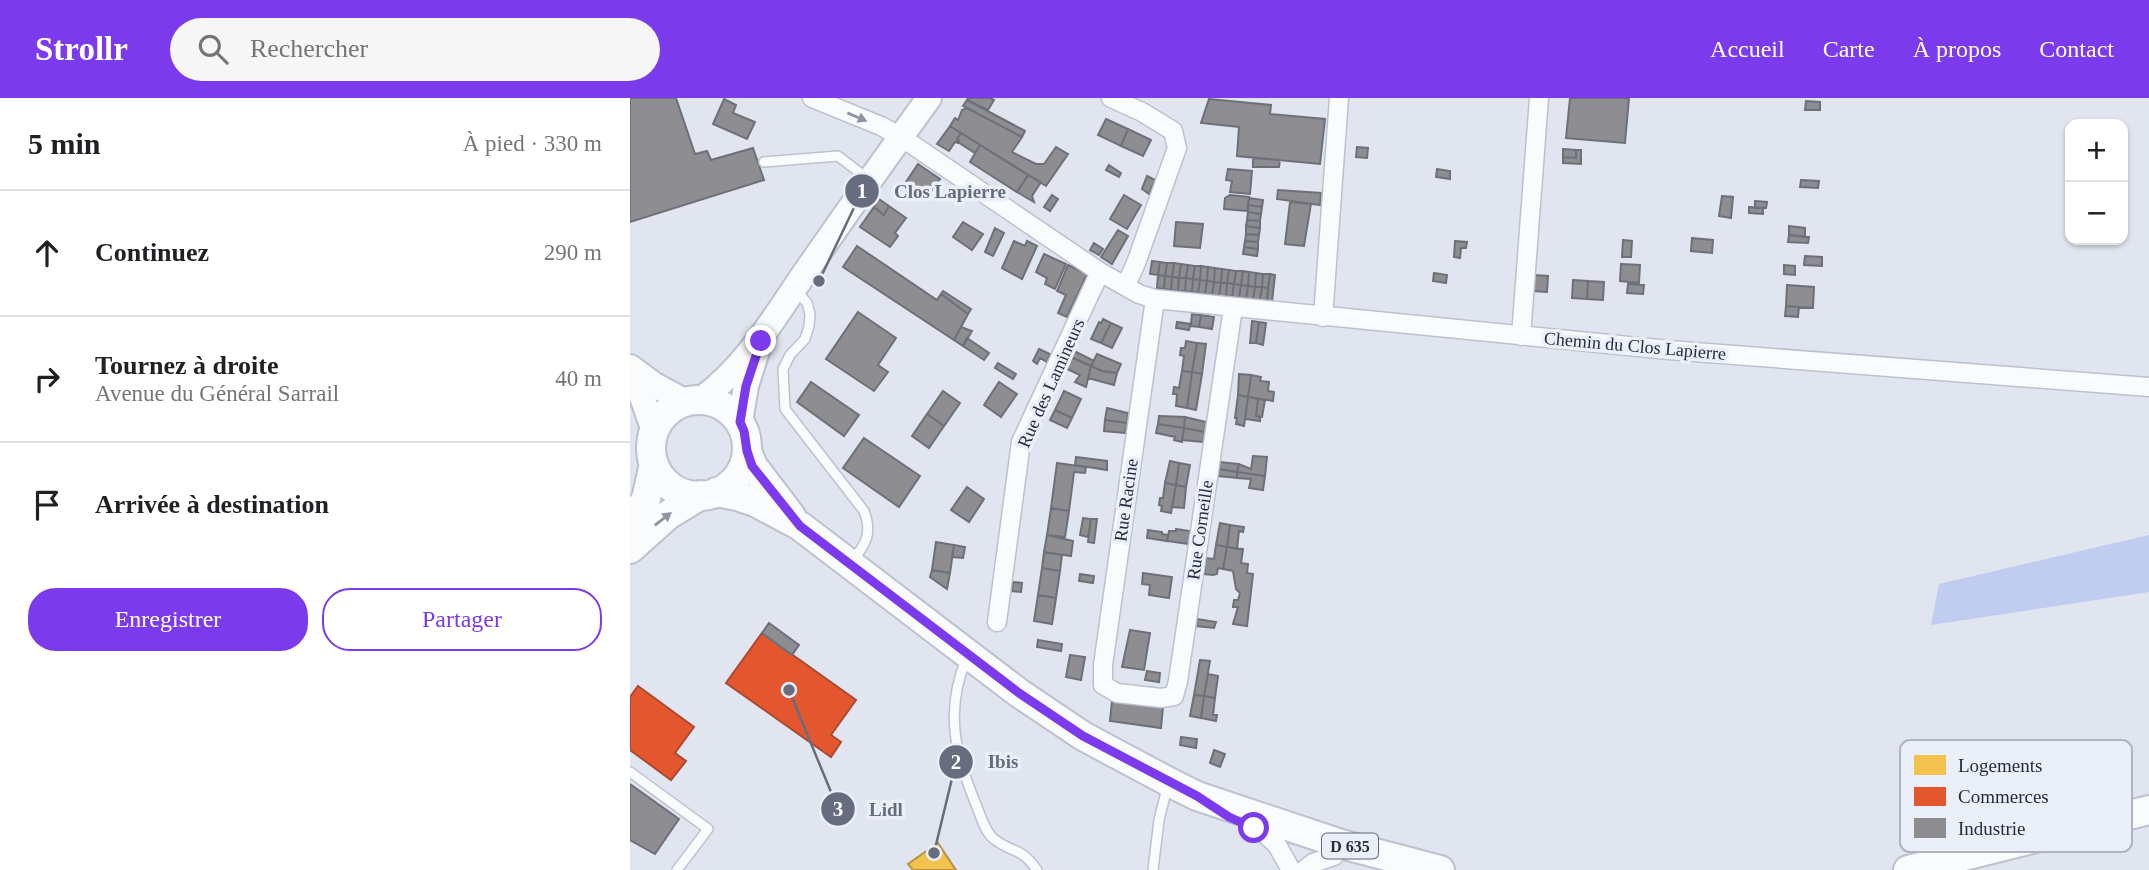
<!DOCTYPE html>
<html lang="fr">
<meta charset="utf-8">
<style>
:root{--surface:#fff;--page:#f6f6f6;--text:#202124;--muted:#757577;--line:#e0e0e0;--accent:#7c3aed}
body{margin:0;font-family:"Times New Roman",serif;background:var(--page);color:var(--text)}
.controls{position:absolute;right:21px;top:21px;display:grid;overflow:hidden;border-radius:14px;box-shadow:0 2px 5px #0004}
.controls button{width:63px;height:63px;display:grid;place-items:center;padding:0;border:0;border-bottom:2px solid var(--line);background:var(--surface);color:var(--text);font:35px sans-serif}
.stop{position:absolute;width:21px;height:21px;margin:-16px;border:5px solid #7c3aed;border-radius:50%;background:#fff}
.stop.end{background:#7c3aed;border-color:#fff;box-shadow:0 2px 7px #0008}
.list{margin:0;padding:0;list-style:none}
h2{display:flex;justify-content:space-between;align-items:center;height:91px;margin:0;padding:0 28px;font-size:30px}
h2 small{font-size:23px;font-weight:400;color:var(--muted)}
.list li{display:grid;grid-template-columns:46px 1fr auto;gap:21px;align-items:center;box-sizing:border-box;height:126px;padding:0 28px;border-top:2px solid var(--line)}
.list b{display:block;font-size:26px;white-space:nowrap}
.list p{margin:0;font-size:23px;white-space:nowrap;color:var(--muted)}
.list em{font-size:23px;font-style:normal;color:var(--muted)}
.actions{display:flex;gap:14px;padding:21px 28px}
.actions a{flex:1;padding:16px 0;border:2px solid var(--accent);border-radius:28px;text-align:center;font-size:24px;color:var(--accent)}
.actions .main{background:var(--accent);color:#fff}
.icon{flex:none;width:38px;height:38px;fill:none;stroke:currentColor;stroke-width:2;stroke-linecap:round;stroke-linejoin:round}
.map{position:relative;flex:none;width:1519px;height:772px;overflow:hidden}
header{display:flex;align-items:center;gap:42px;box-sizing:border-box;height:98px;padding:0 35px;background:var(--accent);color:#fff}
header strong{font-size:33px}
nav{display:flex;gap:38px;margin-inline-start:auto;font-size:24px}
.search{width:490px;height:63px;background:var(--page);display:flex;align-items:center;gap:18px;box-sizing:border-box;padding:0 24px;border-radius:38px;color:var(--muted);font-size:26px}
main{display:flex}
aside{flex:1;background:var(--surface)}
.map>svg:first-child{display:block}
.water{fill:#c0cdf0}
.homes{fill:#f2c14e;stroke:#b5944a;stroke-width:2}
.shops{fill:#e4572e;stroke:#ab4a33;stroke-width:2}
.industry{fill:#8d8d92;stroke:#6e7079;stroke-width:2}
.lines{fill:none;stroke-linecap:round;stroke-linejoin:round}
.service-casing{stroke:#bbc1cf;stroke-width:12}
.minor-casing{stroke:#bbc1cf;stroke-width:21}
.secondary-casing{stroke:#bbc1cf;stroke-width:28}
.primary-casing{stroke:#bbc1cf;stroke-width:32}
.service{stroke:#fafbfd;stroke-width:9}
.minor{stroke:#fafbfd;stroke-width:18}
.secondary{stroke:#fafbfd;stroke-width:24}
.primary{stroke:#fafbfd;stroke-width:28}
.oneway{fill:#90949e}
.route{stroke:#7c3aed;stroke-width:9}
.labels{text-anchor:middle;dominant-baseline:central;stroke-width:7;stroke-linejoin:round;paint-order:stroke}
.shield{fill:#ebeff9;stroke:#616678;stroke-width:2}
.shield-label{font-size:16px;font-weight:bold;fill:#262c40}
.street-label{font-size:18px;fill:#262c40;stroke:#ebeff9}
.key{fill:#ebeff9;stroke:#b0b4c2;stroke-width:2}
.key-label{font-size:19px;fill:#262c40}
.leader{fill:none;stroke:#676d7e;stroke-width:2.5}
.callout-dot{fill:#676d7e;stroke:#ebeff9;stroke-width:2.5}
.mark-label{font-size:21px;text-anchor:middle;font-weight:bold;fill:#fff}
.callout-label{font-size:19px;text-anchor:middle;font-weight:bold;fill:#676d7e;stroke:#ebeff9;stroke-width:7;stroke-linejoin:round;paint-order:stroke}
</style>
<header>
<strong>Strollr</strong>
<div class="search"><svg class="icon" aria-label="search" viewBox="0 0 24 24"><circle cx="10" cy="10" r="6"/><path d="M15 15l6 6"/></svg>Rechercher</div>
<nav><a>Accueil</a><a>Carte</a><a>À propos</a><a>Contact</a></nav>
</header>
<main>
<aside>
<h2>5 min<small>À pied · 330 m</small></h2>
<ul class="list">
<li><svg class="icon" aria-label="ahead" viewBox="0 0 24 24"><path d="M12 20V5M6 11l6-6 6 6"/></svg><div><b>Continuez</b></div><em>290 m</em></li>
<li><svg class="icon" aria-label="right" viewBox="0 0 24 24"><path d="M7 20v-9h11M14 6l5 5-5 5"/></svg><div><b>Tournez à droite</b><p>Avenue du Général Sarrail</p></div><em>40 m</em></li>
<li><svg class="icon" aria-label="arrive" viewBox="0 0 24 24"><path d="M6 21V4h12l-3 4 3 4H6"/></svg><div><b>Arrivée à destination</b></div></li>
</ul>
<div class="actions"><a class="main">Enregistrer</a><a>Partager</a></div>
</aside>
<div class="map">
<svg width="1519" height="772" viewBox="0 0 1519 772">
<rect width="100%" height="100%" fill="#e0e5f0"/>
<!-- water -->
<path class="water" d="M1519,437v57l-218,33 8,-41z"/>
<!-- homes -->
<path class="homes" d="M308,745l18,27h-43l-5,-6z"/>
<!-- shops -->
<path class="shops" d="M132,535l94,67 -25,35 10,7 -10,15 -105,-74z
M8,588l56,41 -19,26 11,8 -15,19 -41,-30v-53z"/>
<!-- industry -->
<path class="industry" d="M0,0h46l19,56 12,-3 4,9 42,-12 11,32 -134,42z
M338,0h22l4,2 -6,10 -21,-10z
M940,0h59l-4,45 -59,-5z
M94,1l12,6 -3,8 22,9 -8,17 -34,-15z
M579,1l62,6 -1,9 55,5 -5,45 -83,-8 2,-29 -38,-4z
M337,2l58,31 -3,6 -59,-31z
M1176,3l14,1v8h-15z
M337,10l55,29 -10,15 24,12h8l12,-17 12,7 -22,32 -96,-60 5,-8 3,2 4,-10z
M476,21l22,10 -7,17 -23,-11z
M320,28l11,7 -4,6 2,2 -1,2 -3,-1 -6,9 -12,-7z
M498,31l23,11 -8,16 -22,-10z
M331,35l19,12 -5,8 -17,-11 -1,-3z
M350,47l48,30 -11,17 -47,-30z
M727,49l11,1 -1,10 -11,-1z
M933,51l13,1v8l-13,-1z
M946,52h5v14l-18,-1v-6l13,1z
M623,60l27,2 -1,7h-26z
M288,66l22,15 -13,18 -21,-15z
M479,67l12,8 -2,4 -13,-7z
M598,71l24,2 -2,23 -20,-2 2,-11 -6,-1z
M807,71l13,2v8l-14,-2z
M398,77l13,7 -9,14 2,6 -17,-10z
M517,78l8,4 -6,14 -7,-5z
M1171,82l18,1 -1,7 -18,-1z
M648,92l43,3 -1,12 -43,-6z
M422,97l6,4 -8,12 -6,-4z
M494,97l17,10 -14,24 -17,-10z
M600,97l19,2 -2,14 -23,-2 1,-11z
M1092,98l11,1 -2,21 -12,-2z
M619,100l14,2 -1,7 -14,-2z
M249,101l10,7 -5,9 -10,-8z
M1125,103l12,1 -1,6h-11z
M660,104l21,2 -7,42 -19,-2z
M618,107l14,2 -1,7 -13,-2z
M259,108l17,12 -11,15 3,3 -8,11 -30,-20 14,-20 10,8z
M1119,109l14,1v6l-14,-1z
M618,114l13,2 -1,7 -13,-1z
M617,122l13,1v7l-14,-2z
M333,124l20,12 -11,16 -19,-13z
M546,124l27,2 -3,24 -26,-2z
M616,128l14,2 -1,7 -13,-1z
M1159,128l16,2v9l-16,-2z
M365,130l9,5 -11,23 -8,-4z
M488,132l10,6 -16,28 -11,-7z
M616,136l13,1 -1,7 -13,-1z
M1159,137l20,2 -1,6 -20,-1z
M1062,140l21,2 -1,13 -21,-2z
M993,142l9,1 -1,16h-9z
M384,143l11,5 2,-5 10,5 -15,33 -20,-11z
M615,143l13,1v7l-14,-2z
M825,143l12,1 -1,6h-5l-1,10 -6,-1z
M464,145l9,6 -4,6 -9,-5z
M227,148l80,54 4,-6 27,20 -14,26 -111,-73z
M614,149l14,2 -1,7 -14,-2z
M414,156l22,10 -11,25 -10,-5 2,-6 -11,-6z
M1175,158l17,1v9l-18,-1z
M522,163l8,1 -2,13 -8,-1z
M530,164l7,1 -2,13 -7,-1z
M537,165h7l-2,14 -7,-1z
M544,165l7,1 -2,14 -7,-1z
M551,166l7,1 -2,13h-7z
M991,166l19,1 -1,18 -19,-2z
M438,167l19,9 -20,43 -9,-4 8,-18 -9,-4z
M558,167l7,1 -2,13 -7,-1z
M1154,167l11,1v9l-11,-1z
M565,168h6l-1,14 -7,-1z
M571,168l7,1 -1,14 -7,-1z
M578,169l7,1 -1,14 -7,-1z
M585,170l7,1 -1,14 -7,-1z
M592,171l7,1 -2,13h-6z
M599,172l7,1 -2,13 -7,-1z
M606,173h7l-2,14 -7,-1z
M613,173l6,1 -1,14 -7,-1z
M619,174l7,1 -1,14 -7,-1z
M626,175l7,1 -1,13h-7z
M804,175l13,2 -1,8 -13,-2z
M633,176h7l-2,14 -6,-1z
M640,176l5,1 -3,27 -5,-1z
M528,177l7,1 -1,13 -7,-1z
M904,177l14,1 -1,16 -14,-1z
M535,178l7,1 -1,13 -7,-1z
M542,179l7,1 -1,13 -7,-1z
M549,180h7l-1,13h-7z
M556,180l7,1 -1,13 -7,-1z
M563,181l7,1 -2,13 -6,-1z
M570,182l7,1 -2,13 -7,-1z
M943,182l15,1 -1,18 -15,-1z
M577,183l7,1 -2,13 -7,-1z
M958,183l16,1 -1,18 -16,-1z
M584,184l7,1 -2,13 -7,-1z
M591,185h6l-1,13h-7z
M597,185l7,1 -2,13 -6,-1z
M604,186l7,1 -2,13 -7,-1z
M998,186l16,1 -1,9 -16,-1z
M611,187l7,1 -2,13 -7,-1z
M1157,187l27,2 -1,21 -27,-2z
M618,188l7,1 -2,12h-7z
M625,189h7l-2,13 -7,-1z
M632,189l6,1 -1,13 -7,-1z
M313,193l28,18 -3,5 -27,-20z
M1156,208l13,1 -1,10 -13,-1z
M228,214l38,26 -18,27 10,7 -14,19 -48,-32z
M562,216l9,1 -2,12 -9,-1 -1,4 -13,-2 1,-6 14,2z
M571,217l13,2 -2,12 -13,-2z
M473,221l8,4 -10,20 -10,-4 8,-17 2,1z
M622,223l7,1 -3,21h-6z
M629,224l7,1 -3,22 -7,-2z
M481,225l11,5 -10,20 -11,-5z
M331,229l11,4 -9,15 -9,-6z
M337,240l22,15 -5,7 -21,-14z
M556,243l11,2 -5,29 -10,-1 2,-15 -4,-1 1,-7h4z
M567,245l9,1 -4,30 -10,-2z
M409,251l11,5 -3,8 -7,-4 -3,6 -4,-3z
M440,251l24,12 -3,5 -24,-11z
M467,256l24,10 -4,9 -15,-2 -11,-5z
M440,259l21,9 -5,21 -11,-5 5,-7 -15,-7z
M368,265l18,11 -3,5 -18,-11z
M461,268l11,5 15,2 -3,12 -26,-7z
M552,273l10,1 -5,36 -11,-2 1,-12h-4l1,-7 5,1z
M562,274l10,2 -6,36 -9,-2z
M609,276l12,1 -3,22 -10,-2z
M621,277l10,2 -1,4 9,1 -1,9 6,1 -1,9 -25,-4z
M181,284l48,33 -15,21 -47,-34z
M369,284l18,12 -16,23 -17,-12z
M313,293l17,12 -16,23 -17,-12z
M434,293l17,8 -9,19 -17,-8z
M608,297l10,2 -4,29 -8,-2 1,-6h-2z
M618,299l10,2 -2,17 4,1v4l-15,-2z
M628,301l7,1 -3,17 -6,-1z
M477,310l21,5 -1,10 -22,-3z
M425,312l17,8 -5,10 -17,-8z
M297,316l17,12 -15,22 -17,-12z
M529,318l26,1 -1,11 -26,-4z
M555,319l21,5 -1,10 -21,-4z
M475,322l22,3 -2,10 -21,-2z
M528,326l26,4 -2,14 -8,-2 1,-3 -19,-4z
M554,330l21,4 -2,10 -21,-2z
M234,340l56,38 -21,31 -56,-39z
M623,358l14,1 -2,19 -28,-4 2,-8 12,5z
M446,359l31,4v9l-32,-5z
M540,363l9,2 -3,22 -11,-2z
M590,364l19,2 -2,8 -18,-3z
M427,365l29,4 -1,6 -11,-1 -5,39 -18,-3z
M549,365l11,2 -4,22 -10,-2z
M589,371l18,3v6l-19,-2z
M607,374l28,4 -2,14 -14,-2 2,-9 -14,-1z
M535,385l11,2 -5,28 -10,-2 1,-5 -3,-1 1,-7h3z
M546,387l10,2 -2,21 -12,-1z
M337,389l17,12 -15,23 -18,-12z
M421,410l18,3 -4,26 -18,-2z
M453,420l8,1 -3,18 -8,-2z
M461,421h6l-3,24 -6,-1z
M590,425l10,2 -3,22 -11,-2z
M600,427l14,2 -1,5 -4,-1 -2,18 -10,-2z
M546,431l14,2 -1,13 -22,-3 2,-10h7z
M518,432l14,2v2l6,1 -1,6 -20,-3z
M417,437l26,6 -2,15 -27,-4z
M306,444l18,3 -4,28 -18,-3z
M324,447l11,2 -2,11 -11,-1z
M586,447l11,2 -4,22 -5,-1 -1,6 -4,1 -9,-1 2,-16 8,1z
M597,449l16,2 -2,14 7,1 -1,9 6,1 -6,52 -14,-2 5,-17h-5l1,-7h4l2,-7 -4,-4 -3,-18 -10,-2z
M414,454l18,3 -2,16 -18,-3z
M412,470l18,3 -4,27 -18,-3z
M302,472l18,3 -3,16 -17,-12z
M513,475l29,4 -3,21 -20,-3 1,-10 -8,-1z
M450,476l14,2 -1,7 -14,-2z
M383,484l9,1 -1,9 -9,-1z
M408,497l18,3 -4,26 -18,-3z
M567,521l19,3 -2,6 -18,-2z
M139,525l30,22 -7,10 -30,-22z
M500,532l20,3 -6,37 -22,-3z
M408,542l24,4 -1,7 -24,-4z
M440,557l15,2 -4,23 -15,-3z
M570,562l10,1 -6,35 -10,-1z
M517,573l13,2 -1,9 -14,-2z
M578,576l10,2 -3,22 -11,-2z
M564,597l10,1 -3,22 -11,-2z
M574,598l11,2 -2,17h4l-1,6 -15,-3z
M482,603l51,6 -2,21 -51,-7z
M551,639l16,2 -1,9 -16,-3z
M584,652l11,4 -5,13 -10,-4z
M0,686l49,35 -24,35 -25,-14z"/>
<g class="lines">
<!-- service casing -->
<g class="service-casing">
<path id="service" d="M134,64l74,-6 30,23
M167,193l10,12 3,11 -1,12 -4,13 -15,16 -7,14 2,40 79,102c8,21 3,32 -11,49
M337,559c-23,54 -12,97 10,150 4,10 8,25 17,32 19,15 26,7 43,31
M0,674l78,57 -31,41
M523,772l6,-50 9,-36"/>
</g>
<!-- minor casing -->
<g class="minor-casing">
<path id="minor" d="M182,0l69,28 20,11 199,135 39,22 16,5 514,51 480,37
M481,0l31,14 31,19 4,17 -41,115 -10,22
M525,201l-52,366v20l14,8 44,5 13,-2 4,-15 55,-373
M693,219l16,-219
M891,238l18,-238
M367,524l24,-180 79,-170
M633,734l14,13 14,25
M674,772l9,-7 21,-7"/>
</g>
<!-- secondary casing -->
<g class="secondary-casing">
<path id="secondary" d="M0,269l23,17 33,18
M0,277l11,19 13,37
M70,302c49,-35 77,-88 111,-136 39,-56 78,-111 118,-166
M110,324l6,-36 12,-38"/>
</g>
<!-- primary casing -->
<g class="primary-casing">
<path id="primary" d="M21 350a48 48 0 1 1 96 0a48 48 0 1 1-96 0Z
M117,353l6,15 38,50
M86,394l21,4 18,6 45,24 219,167 64,43 86,46 28,14 144,48 99,26
M0,426l16,-25 8,-35
M0,451l38,-34 33,-20
M1278,772l241,-60"/>
</g>
<!-- service -->
<use href="#service" class="service"/>
<!-- minor -->
<use href="#minor" class="minor"/>
<!-- secondary -->
<use href="#secondary" class="secondary"/>
<!-- primary -->
<use href="#primary" class="primary"/>
</g>
<!-- one-way arrows -->
<defs><path id="oneway-solid" d="M-6-.8H1V-3.2L6.5 0L1 3.2V.8H-6Z" transform="scale(1.75)"/></defs>
<g class="oneway">
<use href="#oneway-solid" transform="translate(227 19) rotate(23)"/>
<use href="#oneway-solid" transform="translate(33 421) rotate(-38)"/>
</g>
<g class="lines">
<!-- route -->
<path class="route" d="M131,243l-15,45 -6,36 4,9 3,20 5,15 48,60 219,167 64,43 114,60 32,21 25,11"/>
</g>
<g class="labels">
<!-- shield labels -->
<rect class="shield" x="692" y="735.5" width="56" height="25" rx="5"/>
<g class="shield-label">
<text x="720" y="748">D 635</text>
</g>
<!-- street labels -->
<g class="street-label">
<text transform="translate(1005 248) rotate(5)">Chemin du Clos Lapierre</text>
<text transform="translate(421 285) rotate(-66)">Rue des Lamineurs</text>
<text transform="translate(496 402) rotate(-82)">Rue Racine</text>
<text transform="translate(570 432) rotate(-82)">Rue Corneille</text>
</g>
</g>
<!-- legend -->
<rect x="1270" y="642" width="232" height="112" rx="10" class="key"/>
<rect x="1284" y="657" width="32" height="20" fill="#f2c14e"/>
<rect x="1284" y="689" width="32" height="19" fill="#e4572e"/>
<rect x="1284" y="720" width="32" height="20" fill="#8d8d92"/>
<g class="key-label">
<text x="1328" y="674">Logements</text>
<text x="1328" y="705">Commerces</text>
<text x="1328" y="737">Industrie</text>
</g>
<!-- callouts -->
<path class="leader" d="M189 183L232 93M304 755L326 664M159 592L208 711"/>
<g class="callout-dot">
<circle cx="189" cy="183" r="7"/>
<circle cx="304" cy="755" r="7"/>
<circle cx="159" cy="592" r="7"/>
<circle cx="232" cy="93" r="18"/>
<circle cx="326" cy="664" r="18"/>
<circle cx="208" cy="711" r="18"/>
</g>
<g class="mark-label">
<text x="232" y="100">1</text>
<text x="326" y="671">2</text>
<text x="208" y="718">3</text>
</g>
<g class="callout-label">
<text x="320" y="100">Clos Lapierre</text>
<text x="373" y="670">Ibis</text>
<text x="256" y="718">Lidl</text>
</g>
</svg>
<div class="controls">
<button>+</button>
<button>−</button>
</div>
<div class="stop" style="left:624px;top:730px"></div>
<div class="stop end" style="left:131px;top:243px"></div>
</div>
</main>
